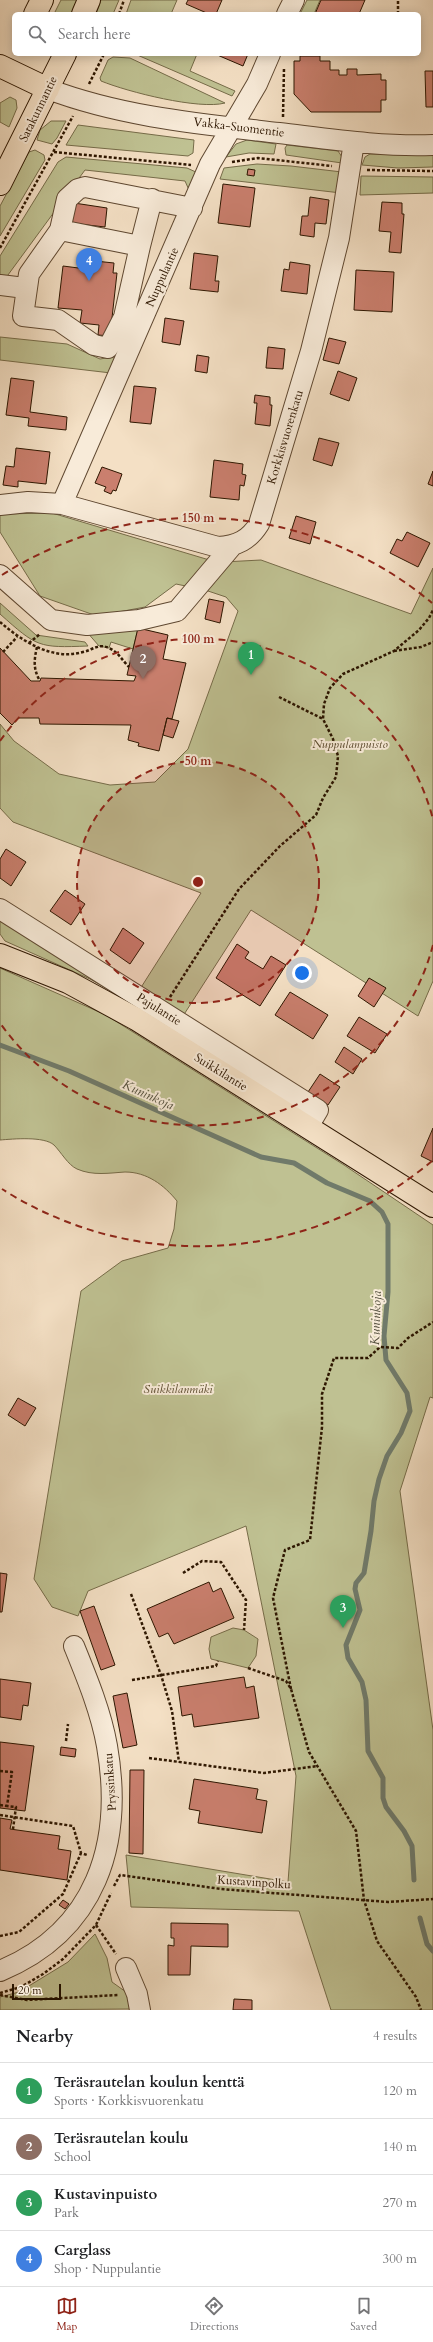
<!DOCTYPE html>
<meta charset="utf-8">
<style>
:root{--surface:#fff;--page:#f6f6f6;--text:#202124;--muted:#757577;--line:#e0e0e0;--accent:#8f2418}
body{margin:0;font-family:Cardo,serif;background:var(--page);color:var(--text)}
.scale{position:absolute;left:12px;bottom:10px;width:49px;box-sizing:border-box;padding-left:4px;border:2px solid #2d1600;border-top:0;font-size:11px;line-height:14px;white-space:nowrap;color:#2d1600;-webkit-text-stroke:3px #f8ebd9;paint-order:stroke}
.you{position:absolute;left:302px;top:973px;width:14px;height:14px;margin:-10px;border:3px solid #fff;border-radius:50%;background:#1a73e8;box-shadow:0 0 0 6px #1a73e833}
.badge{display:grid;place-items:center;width:26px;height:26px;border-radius:50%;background:var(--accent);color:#fff;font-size:13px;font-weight:700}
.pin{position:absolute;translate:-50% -33px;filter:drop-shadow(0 1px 2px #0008)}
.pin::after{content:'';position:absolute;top:21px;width:14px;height:12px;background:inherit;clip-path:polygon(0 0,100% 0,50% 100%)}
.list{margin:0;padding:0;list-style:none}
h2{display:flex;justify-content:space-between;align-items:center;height:52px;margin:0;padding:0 16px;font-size:17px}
h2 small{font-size:13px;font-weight:400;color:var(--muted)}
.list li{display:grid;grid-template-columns:26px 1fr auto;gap:12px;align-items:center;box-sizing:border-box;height:56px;padding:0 16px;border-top:1px solid var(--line)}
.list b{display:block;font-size:15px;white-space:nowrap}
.list p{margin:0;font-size:13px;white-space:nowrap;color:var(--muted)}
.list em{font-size:13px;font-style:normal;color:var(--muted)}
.icon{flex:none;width:22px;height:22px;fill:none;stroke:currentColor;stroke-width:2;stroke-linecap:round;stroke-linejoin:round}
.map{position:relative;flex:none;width:433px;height:2010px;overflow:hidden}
.search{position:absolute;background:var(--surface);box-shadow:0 2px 10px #0003;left:12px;right:12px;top:12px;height:44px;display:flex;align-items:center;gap:10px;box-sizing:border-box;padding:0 14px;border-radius:6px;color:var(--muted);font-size:15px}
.sheet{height:276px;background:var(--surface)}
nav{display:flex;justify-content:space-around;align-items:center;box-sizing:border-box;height:56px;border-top:1px solid var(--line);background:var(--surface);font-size:11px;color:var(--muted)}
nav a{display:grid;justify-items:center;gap:2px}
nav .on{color:var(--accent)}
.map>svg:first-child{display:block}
.green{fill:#bfc192;stroke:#766c49}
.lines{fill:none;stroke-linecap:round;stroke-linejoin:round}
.stream{stroke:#707a6a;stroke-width:5}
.building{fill:#ca7f6e;stroke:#2d1600}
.minor-casing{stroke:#5f4831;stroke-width:22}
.major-casing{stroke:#2d1600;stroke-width:24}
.path{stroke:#2d1600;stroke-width:2.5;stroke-dasharray:3 2;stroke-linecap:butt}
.minor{stroke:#f8ebd9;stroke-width:20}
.major{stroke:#f4e0c5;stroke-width:22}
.ring{fill:none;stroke:#8f2418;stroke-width:2;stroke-dasharray:7 5}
.labels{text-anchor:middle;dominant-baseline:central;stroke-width:4;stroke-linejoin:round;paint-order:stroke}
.street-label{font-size:12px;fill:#2d1600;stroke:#f8ebd9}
.park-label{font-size:12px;font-style:italic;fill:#59492c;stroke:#f8ebd9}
.water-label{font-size:13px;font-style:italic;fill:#54503e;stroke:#f8ebd9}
.centre{fill:#8f2418;stroke:#f8ebd9;stroke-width:2}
.ring-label{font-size:12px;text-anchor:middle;font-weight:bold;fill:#8f2418;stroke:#f8ebd9;stroke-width:4;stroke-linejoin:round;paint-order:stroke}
</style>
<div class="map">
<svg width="433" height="2010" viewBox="0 0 433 2010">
<rect width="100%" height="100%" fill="#f4e0c5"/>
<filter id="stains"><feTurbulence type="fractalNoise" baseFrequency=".005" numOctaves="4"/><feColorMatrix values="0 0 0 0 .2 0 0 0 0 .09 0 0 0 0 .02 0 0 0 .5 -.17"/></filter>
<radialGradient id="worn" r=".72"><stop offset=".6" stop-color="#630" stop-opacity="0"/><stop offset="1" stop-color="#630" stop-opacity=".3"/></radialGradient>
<!-- green -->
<path class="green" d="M61,0h18l-6,14h-19z
M101,0h18l-6,14h-17z
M131,0h46l-6,14h-45z
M307,0h13l-6,14h-14z
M135,54h62l-7,17 45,20 -3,5z
M113,57l17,1 95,45c-26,7 -97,-11 -124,-22l-1,-3 8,-18z
M10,97l6,3 1,8 -8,19 -9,-5v-19z
M51,121h15l-9,17 -5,6 -15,-4 3,-10z
M78,125l116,15 -1,13 -5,3 -122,-11z
M247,140l29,4 -2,10 -25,-1 -23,4 10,-13z
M287,145l51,6 4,6v6l-56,-8 -1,-7z
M35,150l9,5 1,5 -45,76v-30l29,-54z
M370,154l63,1v12l-35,1 -36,-3 3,-8z
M66,157l121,11 11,5 -9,17 -4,-9 -100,-11 -80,109 -5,-1v-22l58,-94z
M257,164l34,2 51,6 -1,21 -121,-14 4,-11z
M361,176l72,1v16l-73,2z
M0,337l67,7 33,15 18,-3 -7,17 -111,-13z
M52,513l154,46 17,3 38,-2 150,54 22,-46v413l-15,35 -167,-106 -68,106 -43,-27 61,-96 -188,-71 -13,-14v-84l14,17 45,33 51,11 45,-3 33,-33 50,-138 -12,-14 -21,-7 -29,-6 -31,23 -48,9 -57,-20 -40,-64v-18z
M0,603l36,32 49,7 3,4c-50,2 -51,1 -88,-32z
M138,628l-5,21 -22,-7 -2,6 -10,-2 -13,-15z
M0,920l134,84 -44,-25 -85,-38 -5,-7z
M0,968l106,47 238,150 89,60v173l-3,-1 -30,94 33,239v280h-102l-32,-99 -168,-4 -5,-52 162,27 8,-106 -50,-250 -158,65 -10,25 -26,-9 -18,-28 47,-288 41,-30 46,-13 6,-19 3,-28c-13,-16 -30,-29 -52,-29 -16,1 -32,4 -48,-3 -9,-4 -16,-17 -23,-24 -10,-9 -41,-6 -54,-5z
M233,1628l11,2 14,9 -2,17 -8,12 -37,-9 -2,-10 2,-12z
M95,1934l12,24 5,24 14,10 4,17 -130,1v-13l19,-5 49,-30z"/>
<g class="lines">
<!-- stream -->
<path class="stream" d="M0,1045l69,26 192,86 33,6 33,20 43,18 12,11 6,12v68l-4,44 2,24 21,33 3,18 -9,22 -14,23 -8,23 -5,22 -3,30 -7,42 -8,10 -1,6 5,21 -14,35 2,13 14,24 4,18 2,51 15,27v20l3,9 18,24 8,15 2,34
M420,1918l7,26 6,7"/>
</g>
<!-- building -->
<path class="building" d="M188,0h34l-6,14h-7l-23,-10z
M321,0h44l-6,14h-44z
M215,54h33l-5,12z
M300,56h20v5h10v9h9v5h8v-6h10v6l24,-1v6h5v20h-5v12h-70l-17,-18v-33h6z
M425,71h8v36h-7z
M248,169l7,1 -1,6 -7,-1z
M223,184l32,4 -5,39 -32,-4z
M310,197l19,3 -3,24 -11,-1 -1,14 -14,-2 2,-19h6z
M382,202l20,1v11h2l-3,39 -12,-1 2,-20 -12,-1z
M74,203l33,5 -2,19 -35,-4z
M194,253l24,3 -3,25h4l-1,11 -28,-3z
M95,261l19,2 -1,10h4l-7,63 -12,-1 1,-10 -19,-2 2,-13 -24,-2 5,-42 31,4z
M290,262l20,3 -3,29 -26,-3 3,-22 5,1z
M356,270l38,2 -2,40 -38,-2z
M165,318l19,3 -4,24 -18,-3z
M329,338l17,4 -7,22 -16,-4z
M268,347l17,2 -2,20 -17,-1z
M197,355l12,2 -2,16 -12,-2z
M338,371l19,7 -8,23 -19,-7z
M11,378l23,3 -4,31 37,5 -1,13 -38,-4 1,-8 -23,-3z
M134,386l22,2 -5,36 -21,-2z
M255,395l15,2v8h2l-2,21 -15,-2 2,-21h-3z
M319,438l20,5 -7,23 -19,-6z
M16,448l34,4 -4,32 -28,-3v6l-15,-2 3,-19 8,1z
M214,460l29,4 -1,10 4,1 -2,11 -4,-1 -1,15 -29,-3z
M102,467l20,7 -6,17 -3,-1 -2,4 -7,-3 2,-4 -11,-4z
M433,471v15l-5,-2z
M296,516l20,6 -6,22 -21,-6z
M407,532l23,11 -12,24 -28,-14 7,-14 5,2z
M209,599l15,3 -4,21 -15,-4z
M138,628l30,7 -5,24 23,4 -14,56 -5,-1 -8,33 -21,-5 1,-3 -11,-3 3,-15 -91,-1 -1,-6h-21l-6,7 -12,-12v-65l31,33h9l1,-3 93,3 2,-5 -9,-1z
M167,718l12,3 -6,17 -10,-3z
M6,849l20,13 -15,24 -11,-8v-19z
M65,890l20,14 -14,21 -21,-14z
M123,928l21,15 -14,21 -20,-14z
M237,944l12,8 -4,6 18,11 8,-13 15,9 -26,41 -44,-28z
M369,978l17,10 -12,19 -16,-11z
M290,992l38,23 -15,24 -38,-24z
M359,1017l28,17 -12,19 -28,-17z
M344,1047l18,12 -9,15 -18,-12z
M320,1074l20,13 -12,18 -20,-13z
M433,1128v34l-12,-6z
M18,1398l18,10 -11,18 -17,-11z
M0,1573l7,1 -5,38h-2z
M209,1582l4,10 8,-4 13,30 -60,26 -6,-11 -9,4 -12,-28z
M94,1606l21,59 -14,5 -21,-59z
M244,1677l2,11 8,-2 5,32 -65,9 -2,-13 -10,2 -4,-29z
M0,1679l31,4 -3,23 -5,-1 -2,15 -21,-3z
M127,1693l10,52 -14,3 -10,-52z
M0,1742l34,4 -9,65 -25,-3z
M61,1747l15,2 -1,8 -15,-2z
M130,1770h14l-1,84 -14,-1z
M194,1779l64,10 -2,10 11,2 -5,32 -64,-10 2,-12 -11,-2z
M0,1818l12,2 -2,9 50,7 -2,13 13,2 -4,29 -67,-10z
M63,1900l6,4 -4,5 -6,-4z
M171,1923l57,1v23l-37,-1 -1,29h-22v-30l6,1v-8h-3z
M234,1999l18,1v10h-19z"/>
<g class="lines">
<!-- minor casing -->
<g class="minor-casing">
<path id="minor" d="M287,14l7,-14
M48,89c74,28 153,35 231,44 51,6 103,14 154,12
M60,230l80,16 12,-47
M140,246l-16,71 -16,31 -14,-3 -36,-25 -35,-4 6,-42 31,-44 7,-31 11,-10 7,-2 107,21
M0,285l25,3
M62,504l148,-340 47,-80 13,-30
M0,505l28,-3 34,2 156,43c19,-1 31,-7 41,-23l52,-173 28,-113 15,-96
M0,575l51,45 36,5 52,-5 38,-9 55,-65
M0,909l318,201 -10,17
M126,1968l11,26 3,16
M0,1971c96,-40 124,-127 107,-225 -6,-34 -20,-68 -33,-100"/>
</g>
<!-- major casing -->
<g class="major-casing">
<path id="major" d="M35,14l7,-14
M83,14l6,-14
M0,66l48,23
M0,184l65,-130
M0,955l68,27 68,37 297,187"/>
</g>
<!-- path -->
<path class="path" d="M119,14l5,-14
M398,14v-14
M340,54l2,1
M89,84l15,-30
M283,117l1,-49
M54,152l137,13
M232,162l26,-4 74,8
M367,170l66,1
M0,248l73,-132
M0,622c22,19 52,39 83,30 10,-2 15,-9 26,-4 9,4 13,12 20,19
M29,643l11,-9
M37,647c-3,13 -4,22 3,34
M394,651l27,-4 12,-5
M3,652l14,-15
M279,697l44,22
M170,997l69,-108 41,-43 36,-31 7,-17 13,-21 2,-21 -5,-17 -10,-20 1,-15 6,-16 13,-14 51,-23 25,-21 10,-12 4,-8
M183,1573l19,-12 19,1 25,38 -2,30
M131,1594l30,81 11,36 7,51
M248,1668l38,13 5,8 18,63 47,79 8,69 13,41 39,56 5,13
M132,1680l84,-14 2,-5
M291,1689l-18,-91 12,-48 25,-10 12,-113v-33l12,-36h34l12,-11 18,1 10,-10 25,-16
M66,1741l2,-17
M149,1758l115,15 54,-7
M0,1771l12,1 -5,34 9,1 -3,22
M0,1805l7,1
M0,1815l73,11 8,27 6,2
M114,1886l6,-11 101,14 167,13 45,-3
M96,1925l20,29
M0,1936l19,-4 44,-38 18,-41
M0,1993l21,-6 22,-13 20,-15 33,-34 15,-32
M0,1995l27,5 91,-5"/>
<!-- minor -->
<use href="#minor" class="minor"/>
<!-- major -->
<use href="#major" class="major"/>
</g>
<!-- distance rings -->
<circle cx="198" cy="882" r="121" fill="#8f2418" fill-opacity=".12"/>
<g class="ring">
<circle cx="198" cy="882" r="121"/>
<path d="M433 945A243 243 0 0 1 0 1023M0 741A243 243 0 0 1 433 819"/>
<path d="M432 1161A364 364 0 0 1 2 1189M2 575A364 364 0 0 1 432 603"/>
</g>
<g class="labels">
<!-- street labels -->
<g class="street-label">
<text transform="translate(38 109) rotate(-64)">Satakunnantie</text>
<text transform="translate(239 127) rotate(7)">Vakka-Suomentie</text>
<text transform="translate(162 277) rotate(-66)">Nuppulantie</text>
<text transform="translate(285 437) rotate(-73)">Korkkisvuorenkatu</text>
<text transform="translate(159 1009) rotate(32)">Pajulantie</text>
<text transform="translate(221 1072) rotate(32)">Suikkilantie</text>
<text transform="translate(110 1782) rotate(-94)">Pryssinkatu</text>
<text transform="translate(254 1882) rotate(4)">Kustavinpolku</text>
</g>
<!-- park labels -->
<g class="park-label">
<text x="350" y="744">Nuppulanpuisto</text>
<text x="178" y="1389">Suikkilanmäki</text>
</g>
<!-- water labels -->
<g class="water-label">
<text transform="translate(148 1095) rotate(24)">Kuninkoja</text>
<text transform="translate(376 1318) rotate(-88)">Kuninkoja</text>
</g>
</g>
<circle cx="198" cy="882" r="6" class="centre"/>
<g class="ring-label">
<text x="198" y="522">150 m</text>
<text x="198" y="643">100 m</text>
<text x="198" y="765">50 m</text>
</g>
<rect width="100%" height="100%" filter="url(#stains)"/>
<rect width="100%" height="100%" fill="url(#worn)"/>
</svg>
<div class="scale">20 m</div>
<div class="you"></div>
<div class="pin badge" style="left:251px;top:675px;background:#2e9e5b">1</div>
<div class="pin badge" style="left:143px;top:679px;background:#8d6e63">2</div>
<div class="pin badge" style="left:343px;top:1628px;background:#2e9e5b">3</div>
<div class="pin badge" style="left:89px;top:281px;background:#3f7fe0">4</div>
<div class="search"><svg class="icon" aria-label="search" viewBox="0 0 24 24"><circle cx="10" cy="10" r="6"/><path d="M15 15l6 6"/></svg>Search here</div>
</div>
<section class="sheet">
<h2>Nearby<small>4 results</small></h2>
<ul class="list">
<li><span class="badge" style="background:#2e9e5b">1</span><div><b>Teräsrautelan koulun kenttä</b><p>Sports · Korkkisvuorenkatu</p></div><em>120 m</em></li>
<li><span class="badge" style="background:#8d6e63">2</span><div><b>Teräsrautelan koulu</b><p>School</p></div><em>140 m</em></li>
<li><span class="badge" style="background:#2e9e5b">3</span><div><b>Kustavinpuisto</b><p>Park</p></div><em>270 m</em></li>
<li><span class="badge" style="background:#3f7fe0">4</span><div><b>Carglass</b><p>Shop · Nuppulantie</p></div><em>300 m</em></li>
</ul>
</section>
<nav>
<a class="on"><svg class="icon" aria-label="map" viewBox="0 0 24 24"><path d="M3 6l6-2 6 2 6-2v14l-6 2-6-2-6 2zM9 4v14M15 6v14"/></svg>Map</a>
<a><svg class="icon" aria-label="directions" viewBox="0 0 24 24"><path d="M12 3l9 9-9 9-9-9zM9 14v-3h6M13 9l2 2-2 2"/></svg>Directions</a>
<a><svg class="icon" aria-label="saved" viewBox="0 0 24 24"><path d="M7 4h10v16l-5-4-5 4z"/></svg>Saved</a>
</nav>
